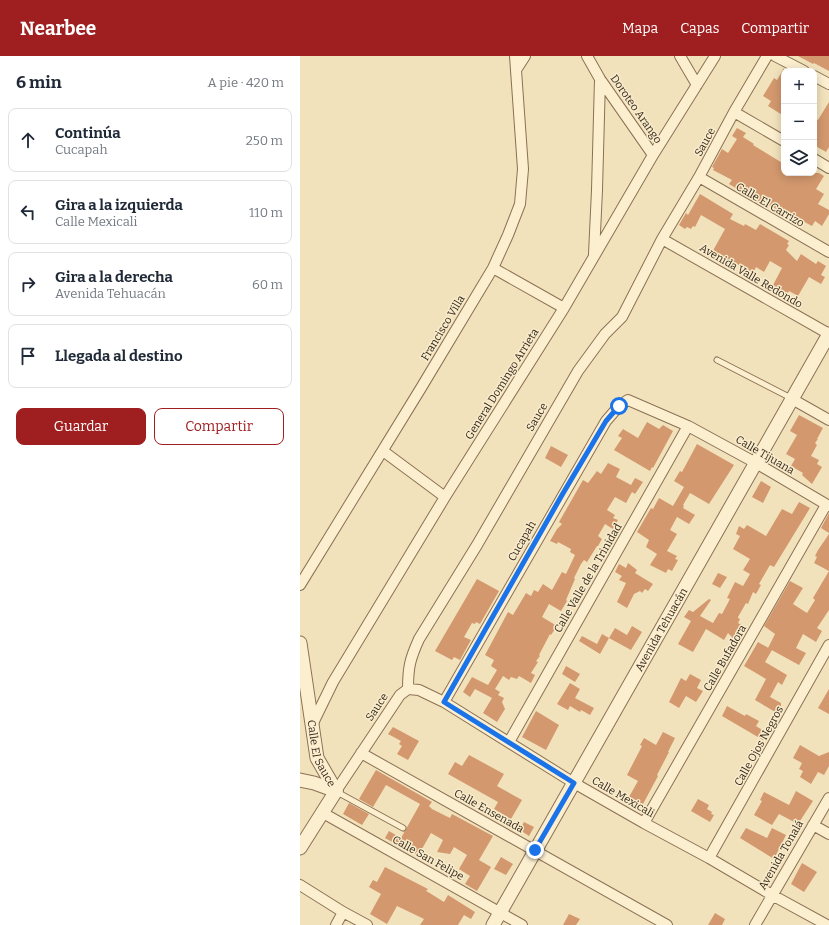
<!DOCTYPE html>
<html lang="es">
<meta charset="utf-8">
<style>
:root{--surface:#fff;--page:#f2f2f3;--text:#1f2937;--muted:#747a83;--line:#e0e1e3;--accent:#9f1f20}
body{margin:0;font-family:Bitter,serif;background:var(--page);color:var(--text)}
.controls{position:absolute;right:12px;top:12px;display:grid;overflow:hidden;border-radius:8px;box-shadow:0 2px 10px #0003}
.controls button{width:36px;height:36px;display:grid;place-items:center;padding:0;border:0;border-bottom:1px solid var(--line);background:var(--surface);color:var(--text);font:20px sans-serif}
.stop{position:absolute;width:12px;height:12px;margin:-9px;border:3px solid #1a73e8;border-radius:50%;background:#fff}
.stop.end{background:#1a73e8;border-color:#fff;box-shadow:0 1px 4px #0008}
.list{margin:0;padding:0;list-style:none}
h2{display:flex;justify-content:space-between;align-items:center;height:52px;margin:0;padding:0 16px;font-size:17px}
h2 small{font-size:13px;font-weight:400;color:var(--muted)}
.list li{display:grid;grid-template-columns:26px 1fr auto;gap:12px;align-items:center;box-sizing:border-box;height:64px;margin:0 8px 8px;padding:0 8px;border:1px solid var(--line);border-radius:8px}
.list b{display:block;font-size:15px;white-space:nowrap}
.list p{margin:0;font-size:13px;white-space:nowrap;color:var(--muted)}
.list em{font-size:13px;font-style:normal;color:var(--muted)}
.actions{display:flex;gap:8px;padding:12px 16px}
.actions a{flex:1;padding:9px 0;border:1px solid var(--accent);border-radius:8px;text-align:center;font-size:14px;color:var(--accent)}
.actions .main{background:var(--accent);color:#fff}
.icon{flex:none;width:22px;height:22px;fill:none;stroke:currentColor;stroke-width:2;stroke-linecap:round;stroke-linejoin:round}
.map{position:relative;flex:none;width:529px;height:869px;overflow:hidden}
header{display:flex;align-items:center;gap:24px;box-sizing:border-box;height:56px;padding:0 20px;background:var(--accent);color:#fff}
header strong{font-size:19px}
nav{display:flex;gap:22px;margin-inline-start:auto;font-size:14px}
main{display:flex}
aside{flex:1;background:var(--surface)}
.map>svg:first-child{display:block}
.building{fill:#d3986e}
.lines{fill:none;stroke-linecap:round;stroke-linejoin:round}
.service-casing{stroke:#8b7154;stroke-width:7}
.minor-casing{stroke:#8b7154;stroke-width:12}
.tertiary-casing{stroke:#8b7154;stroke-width:15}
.service{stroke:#fcefd0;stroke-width:5}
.minor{stroke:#fcefd0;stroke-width:10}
.tertiary{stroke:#fcefd0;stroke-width:13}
.route{stroke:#1a73e8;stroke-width:5}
.labels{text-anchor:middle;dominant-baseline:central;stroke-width:3;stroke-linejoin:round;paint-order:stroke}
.street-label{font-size:11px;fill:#38291a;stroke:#f8eccc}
</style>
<header>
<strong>Nearbee</strong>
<nav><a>Mapa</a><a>Capas</a><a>Compartir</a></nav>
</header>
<main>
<aside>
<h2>6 min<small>A pie · 420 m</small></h2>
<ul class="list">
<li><svg class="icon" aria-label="ahead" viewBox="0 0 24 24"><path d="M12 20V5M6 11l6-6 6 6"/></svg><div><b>Continúa</b><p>Cucapah</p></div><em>250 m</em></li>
<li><svg class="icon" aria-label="left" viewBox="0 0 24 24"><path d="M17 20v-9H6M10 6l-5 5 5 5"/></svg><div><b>Gira a la izquierda</b><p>Calle Mexicali</p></div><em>110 m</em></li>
<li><svg class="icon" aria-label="right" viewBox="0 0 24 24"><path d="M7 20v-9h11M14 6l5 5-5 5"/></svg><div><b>Gira a la derecha</b><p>Avenida Tehuacán</p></div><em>60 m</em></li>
<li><svg class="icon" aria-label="arrive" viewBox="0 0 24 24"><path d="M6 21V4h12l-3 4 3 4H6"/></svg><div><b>Llegada al destino</b></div></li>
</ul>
<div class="actions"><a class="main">Guardar</a><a>Compartir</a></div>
</aside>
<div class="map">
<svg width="529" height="869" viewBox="0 0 529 869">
<rect width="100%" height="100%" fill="#f2e2bc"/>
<!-- building -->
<path class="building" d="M498,0h31v15l-15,-8 -1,1z
M484,12v48l-16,-10 3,-5 -8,-5 11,-18 3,2z
M529,46v45l-3,5 -12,-7v-28l4,3z
M437,72l9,5 -3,4 11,7 -1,1 31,19v9h35l5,3 -8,13 8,5 -6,10 11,6v4l-7,12 -7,-5 -3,5 -26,-14 -2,2 -14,-9 -2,3 -39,-24 3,-4 -19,-10 1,-2 -2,-1 10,-18 6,4 9,-14 -5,-3z
M400,138l33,20 -3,5 14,7 1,-2 11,6 4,-6 29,17 -2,3 2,1 -3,5 11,11 4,-7 15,10 2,-3 8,5 -5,9 4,2 -4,7 -12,-7 -11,19 -9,-5 -3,5 -14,-9 10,-19 -12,-7 -6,11 -8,-5 -3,6 -16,-9 -3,5 -24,-13 15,-27 -24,-14 -6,12 -2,-1 -2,3 -4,-2 -2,2 -6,-4 7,-12 2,2z
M499,359l24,13 -6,11h1l-3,4 2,2 -6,11 8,4 -2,4 5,3 -10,17 -10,-9 1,-2 -12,-7 4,-7 -9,-5 11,-19 -7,-4z
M347,366l12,7 4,-4 10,6 -20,37 -1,-1 -2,4 -36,-21 8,-12 -4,-2 5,-7 15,9z
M397,388l37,21 -25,39 -19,-11 -7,12 1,1 -1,2 12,7 -6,9 -12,-7 -7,13 7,4 -10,17 10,5 -2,3 3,1 -6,11 -4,-2 -2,4 -16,-8 7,-11 -11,-7 3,-7 -12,-8 14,-24 2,1 6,-11 14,8 11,-19 -10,-6 6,-10 2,1z
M251,390l17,9 -7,12 -16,-9z
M308,407l12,6 -4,8 15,8 4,-7 8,4 -8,12 -3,-2 -6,11 -11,-6 -8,13 8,5 -2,3 5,2 -5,9 -8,-5 -7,12 4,3 -4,7h-1l-10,16 -3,-2 -3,4 -7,14 1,1 -9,21 1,1 -6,10 -12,-7 -7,13 15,9 -6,9 -1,-1 -11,21 1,1 -4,5 2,1 -7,11 4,2 -4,8 -12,-7 -2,3 -6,-2 -2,3 -6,-4 -8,13 5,3 -2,3 6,3 -2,4 3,7 -8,13 -14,-9 9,-15 -17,-9 -5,8 -7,-5 9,-15 16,8 9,-15 -6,-4 3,-6 -9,-5 23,-43 5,3 13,-22 5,3 3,-6 4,2 5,-8 9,6 10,-18 4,2 9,-19 -5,-3 1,-3 -13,-7 -1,2 -7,-3 7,-12 5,-5 -3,-2 24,-42 5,3 9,-12 4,3z
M461,425l10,6 -8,16 -11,-6z
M499,446l11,6 -36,59 -4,-2 -11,19 2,1 -5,9 -3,-2 -5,12 -2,-1 -8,14v1l2,1 -2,4 5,3 -8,14 -7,-7 -4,7 -18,-11 -13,23 -15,-8 13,-23 -7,-4 5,-7 4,2 16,-13 2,1 -11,16 13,7 6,-10 3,1 8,-15 -3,-1 8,-16 8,4 7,-12 -7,-4 7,-11 -17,-10 7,-13 -4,-2 3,-8 5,3 3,-4 19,11 16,-27 10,5z
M529,457v20l-8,-5z
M529,478v76l-12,18 5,3 -6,11 -13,-8 -7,14 10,5 -7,12 -31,-17 7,-14 -11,-8 26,-45 13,7 -10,16 14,9 8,-13 -2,-2 16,-27 -15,-8 3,-6 -2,-1 3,-6z
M328,507l9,7 -2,3 18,11 -5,7 -3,-2 -3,4 -2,-2 -6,3 -7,14 -10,-6 9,-19 -7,-3 3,-4 -7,-4 4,-8 7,4z
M418,517l9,4 -7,11 -8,-4z
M177,523l22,12 -19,33 -4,-2 -1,2 -3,-1 -8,14 7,3 -11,20 -6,-3 -2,3 -17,-9z
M332,570l10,6 -11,18 -22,-12 6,-10 12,7z
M302,578l7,4 -9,16 -21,-13 3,-5 15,8z
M458,586l14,8 -7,12 22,13 -5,10 -4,-3 -8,15 11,6v3l-4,7 -22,-13 11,-21 -22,-13z
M266,610l14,8 -5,8 -13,-8z
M390,618l11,6 -4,8 6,3 -7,11 -10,-6 -7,12 -10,-6 12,-24 5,3z
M270,627l10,6 -5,9 19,10 -4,7 -9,-5 -1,2 -10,-6 -2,4 -11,-6z
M529,633v25l-11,-6z
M427,650l18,10 1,-2 13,7 -3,5 11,7 -4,7 -41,-24z
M236,655l23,14 -13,25 -24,-13z
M93,671l26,14 -11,19 -11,-6 5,-8 -3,-2 2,-3 -13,-7z
M363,676l12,6 -7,14h1l-12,23 1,1 -15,28 -14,-7 9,-16 -11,-6 15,-29 -2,-1 4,-7 12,7z
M500,689l19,11 10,-4v14l-5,9 -6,-3 -7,12 -11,-7 3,-6 -4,-2 3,-6 -9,-5z
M169,699l35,19 -7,12 25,14 -11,19 -17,-10 4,-7 -50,-28 7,-12 7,4z
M76,714l56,32 -3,4 3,3 18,9 2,-4 41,22 -14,24 12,7 -14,24 -12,-7 5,-8 -11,-7 8,-14 -13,-8 -4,7 -13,-2 6,-12 -12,-7 -13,23 -33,-18 4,-7 12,7 19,-34 -34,-19 -13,22 -14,-8z
M496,735l17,10 -15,23 -19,-10 -7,11 -18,-10 8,-14 -2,-1 4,-8 25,13z
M398,743l11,6 -2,4 5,3 -1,2 3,1 -4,7 -19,-11z
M49,747l20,11 -7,11 -19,-11z
M224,766l10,5 -5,9 -9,-6z
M446,772l21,10 5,-10 14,7 -12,24 -34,-21z
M201,801l12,7 -7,11 -12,-6z
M502,807l15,9 -13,20 -13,-8z
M85,811l43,22 -2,2 2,1 16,10 4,-7 27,17 -4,7 -7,-4 -6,10h-38l4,-6 -27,-13 -10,18 -17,-10 11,-20 -12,-7 4,-7 4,2z
M415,857l10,6 -3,6h-14z
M269,858l11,5 -4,6h-13z"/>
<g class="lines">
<!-- service casing -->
<g class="service-casing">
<path id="service" d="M417,304l74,38
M37,736l66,36"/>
</g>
<!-- minor casing -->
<g class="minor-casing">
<path id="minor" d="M287,0l13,23 53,76
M380,0l17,29
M475,0l29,15
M216,14l9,-14
M514,20l15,8
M434,56l50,29
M514,103l15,9
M399,121l130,75
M362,183l167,95
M294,198l3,-64 3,-111
M193,212l71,40
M492,343l37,21
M83,395l62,46
M0,529l121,-197 72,-120 15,-33 12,-31 3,-35 -8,-113
M108,633c0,-22 2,-30 11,-50l58,-94 101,-174 27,-37 17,-17 40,-78 37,-62 35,-65 33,-56
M108,633l11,1 25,12 130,81 70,40 65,35 63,37 55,30
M144,646l162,-281 13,-15 9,-6 60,26 68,37 73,43
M12,669l21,-43 112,-185 119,-189 89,-153 62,-99
M209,686l179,-316
M61,697l306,172
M36,735l64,-96 8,-6
M23,757l199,112
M344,767l182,-318
M513,769l16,9
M409,802l120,-213
M0,829l43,27 24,13
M36,869l7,-13
M455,869l74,-127"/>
</g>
<!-- tertiary casing -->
<g class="tertiary-casing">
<g id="tertiary">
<path id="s1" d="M0,587l17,115 19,33"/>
<path d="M0,724l14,3 22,8"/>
<path d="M0,792l36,-57"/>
<path id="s2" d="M193,869l336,-591"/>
</g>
</g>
<!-- service -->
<use href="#service" class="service"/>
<!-- minor -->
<use href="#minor" class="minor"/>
<!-- tertiary -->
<use href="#tertiary" class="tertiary"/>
</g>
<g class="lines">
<!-- route -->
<path class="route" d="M235,794l39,-67 -130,-81 118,-207 44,-74 13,-15"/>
</g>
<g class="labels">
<!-- street labels -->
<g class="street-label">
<text transform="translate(336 53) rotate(55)">Doroteo Arango</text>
<text transform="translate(405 86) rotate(-61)">Sauce</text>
<text transform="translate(470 149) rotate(30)">Calle El Carrizo</text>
<text transform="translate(451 220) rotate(30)">Avenida Valle Redondo</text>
<text transform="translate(143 272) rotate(-59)">Francisco Villa</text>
<text transform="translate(202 328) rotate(-58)">General Domingo Arrieta</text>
<text transform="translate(237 361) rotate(-60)">Sauce</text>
<text transform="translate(465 399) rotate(30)">Calle Tijuana</text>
<text transform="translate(222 485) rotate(-60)">Cucapah</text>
<text transform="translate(288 522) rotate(-60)">Calle Valle de la Trinidad</text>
<text stroke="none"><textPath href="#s2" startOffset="340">Avenida Tehuacán</textPath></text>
<text transform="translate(425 602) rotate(-60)">Calle Bufadora</text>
<text transform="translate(77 651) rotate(-56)">Sauce</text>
<text transform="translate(459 690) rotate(-61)">Calle Ojos Negros</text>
<text stroke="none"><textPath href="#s1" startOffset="113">Calle El Sauce</textPath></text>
<text transform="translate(323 741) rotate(30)">Calle Mexicali</text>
<text transform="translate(189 755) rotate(29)">Calle Ensenada</text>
<text transform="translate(481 799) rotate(-60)">Avenida Tonalá</text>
<text transform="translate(128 802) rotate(29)">Calle San Felipe</text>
</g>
</g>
</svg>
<div class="controls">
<button>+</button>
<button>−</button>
<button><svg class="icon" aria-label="layers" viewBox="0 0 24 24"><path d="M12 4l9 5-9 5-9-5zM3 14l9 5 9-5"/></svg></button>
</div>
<div class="stop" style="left:319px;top:350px"></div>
<div class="stop end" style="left:235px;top:794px"></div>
</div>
</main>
